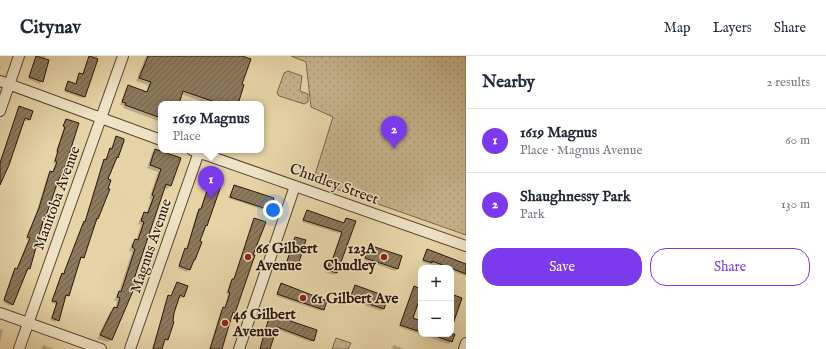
<!DOCTYPE html>
<meta charset="utf-8">
<style>
:root{--surface:#fff;--page:#f6f6f7;--text:#1f2937;--muted:#747a83;--line:#e0e1e3;--accent:#7c3aed}
body{margin:0;font-family:"IM FELL English",serif;background:var(--page);color:var(--text)}
.controls{position:absolute;right:12px;bottom:12px;display:grid;overflow:hidden;border-radius:8px;box-shadow:0 4px 16px #0002}
.controls button{width:36px;height:36px;display:grid;place-items:center;padding:0;border:0;border-bottom:1px solid var(--line);background:var(--surface);color:var(--text);font:20px sans-serif}
.you{position:absolute;left:273px;top:154px;width:14px;height:14px;margin:-10px;border:3px solid #fff;border-radius:50%;background:#1a73e8;box-shadow:0 0 0 6px #1a73e833}
.badge{display:grid;place-items:center;width:26px;height:26px;border-radius:50%;background:var(--accent);color:#fff;font-size:13px;font-weight:700}
.pin{position:absolute;translate:-50% -33px;filter:drop-shadow(0 1px 2px #0008)}
.pin::after{content:'';position:absolute;top:21px;width:14px;height:12px;background:inherit;clip-path:polygon(0 0,100% 0,50% 100%)}
.popup{position:absolute;left:158px;top:45px;width:106px;height:52px;box-sizing:border-box;display:grid;place-content:center;border-radius:8px;background:var(--surface);filter:drop-shadow(0 1px 3px #0005);font-size:13px;white-space:nowrap;color:var(--muted)}
.popup b{font-size:15px;color:var(--text)}
.popup::after{content:'';position:absolute;left:50%;top:100%;margin-left:-8px;border:8px solid transparent;border-top-color:var(--surface)}
.list{margin:0;padding:0;list-style:none}
h2{display:flex;justify-content:space-between;align-items:center;height:52px;margin:0;padding:0 16px;font-size:17px}
h2 small{font-size:13px;font-weight:400;color:var(--muted)}
.list li{display:grid;grid-template-columns:26px 1fr auto;gap:12px;align-items:center;box-sizing:border-box;height:64px;padding:0 16px;border-top:1px solid var(--line)}
.list b{display:block;font-size:15px;white-space:nowrap}
.list p{margin:0;font-size:13px;white-space:nowrap;color:var(--muted)}
.list em{font-size:13px;font-style:normal;color:var(--muted)}
.actions{display:flex;gap:8px;padding:12px 16px}
.actions a{flex:1;padding:9px 0;border:1px solid var(--accent);border-radius:16px;text-align:center;font-size:14px;color:var(--accent)}
.actions .main{background:var(--accent);color:#fff}
.map{position:relative;flex:none;width:466px;height:293px;overflow:hidden}
header{display:flex;align-items:center;gap:24px;box-sizing:border-box;height:56px;padding:0 20px;background:var(--surface);border-bottom:1px solid var(--line)}
header strong{font-size:19px}
nav{display:flex;gap:22px;margin-inline-start:auto;font-size:14px}
main{display:flex}
aside{flex:1;background:var(--surface)}
.map>svg:first-child{display:block}
.park{fill:url(#park-dots);stroke:#78664c}
.shadow{fill:#0003}
.building{fill:url(#building-hatch);stroke:#2a170c}
.lines{fill:none;stroke-linecap:round;stroke-linejoin:round}
.minor-casing{stroke:#594633;stroke-width:12}
.minor{stroke:#efe3c6;stroke-width:10}
.poi-dot{fill:#8f2418;stroke:#efe3c6;stroke-width:1.5}
.labels{text-anchor:middle;dominant-baseline:central;stroke-width:3;stroke-linejoin:round;paint-order:stroke}
.street-label{font-size:15px;fill:#2a170c;stroke:#efe3c6}
.poi-label{font-size:15px;font-weight:bold;fill:#2a170c;stroke:#efe3c6;text-anchor:start}
</style>
<header>
<strong>Citynav</strong>
<nav><a>Map</a><a>Layers</a><a>Share</a></nav>
</header>
<main>
<div class="map">
<svg width="466" height="293" viewBox="0 0 466 293">
<defs>
<pattern id="park-dots" width="8" height="8" patternUnits="userSpaceOnUse"><rect width="8" height="8" fill="#c6b48d"/><path d="M2 2h.1M6 6h.1" fill="none" stroke="#aa9a78" stroke-width="1.8" stroke-linecap="round"/></pattern>
<pattern id="building-hatch" width="6" height="6" patternUnits="userSpaceOnUse"><rect width="6" height="6" fill="#8c795d"/><path d="M-1 1l2-2M0 6l6-6M5 7l2-2" fill="none" stroke="#73624b"/></pattern>
</defs>
<rect width="100%" height="100%" fill="#e6d4a7"/>
<filter id="stains"><feTurbulence type="fractalNoise" baseFrequency=".005" numOctaves="4"/><feColorMatrix values="0 0 0 0 .2 0 0 0 0 .09 0 0 0 0 .02 0 0 0 .5 -.17"/></filter>
<radialGradient id="worn" r=".72"><stop offset=".6" stop-color="#630" stop-opacity="0"/><stop offset="1" stop-color="#630" stop-opacity=".3"/></radialGradient>
<!-- park -->
<path class="park" d="M291,0h175v179l-153,-54 20,-64 -22,-10 -5,-45z
M288,15l14,5 -2,15 8,3v8l-4,2 -25,-8 -2,-3 7,-20z
M336,282l15,5 -3,6h-16z"/>
<!-- shadow -->
<path class="shadow" d="M36,0h9l-1,3 4,2 -8,23 -12,-5z
M89,0h9l-14,40 -2,2 -18,-6 4,-10 7,2 3,-8 2,-2 2,1z
M146,0h93l2,29 -4,19h-28l-28,-10 -3,10h1h-18v18l-38,-14 1,-2 -4,-1 6,-16 3,-3 17,7 2,-8 -12,-4z
M20,51l9,12 -2,2 -4,-1 -23,65v-25z
M66,64v41l-24,57 -13,50 -19,38 -7,-4 10,-31 3,-1 12,-30 -2,-1 11,-29 11,-36 4,-1 3,-9 -2,-1 4,-10 -1,-1z
M116,82l2,19 -12,22 -8,39 -15,39 -3,2 -12,36 -4,2 -8,25 -6,-2 6,-16 -5,-1 9,-27 4,-3 18,-48 2,-2 17,-53h-1z
M155,94l15,36 -3,3 -3,-1 -52,151 -4,3 -11,-3 13,-27 5,-3 2,-8 -3,-1 5,-8 13,-40 -3,-1 3,-8 4,-3 5,-15 -3,-1 3,-7 5,-3 5,-15h-2l9,-27 -11,-4 5,-15z
M211,120l-4,49 -3,2 -10,33 -7,12 -9,-4 6,-16 2,-2 11,-38 3,-2z
M234,130l35,23 -2,2 -39,-13z
M307,155l36,13 3,-5 8,3 -19,53 -10,-3 3,-8 3,-2 10,-28 -39,-12z
M255,163l-21,93 -13,37h-12l12,-39 3,-2 4,-14h-2l4,-12 3,-2z
M296,182l1,26 -2,2 -9,-3z
M370,190l31,11 -4,12 -2,2 -31,-11z
M427,194l39,15v11l-15,-5v-3h-7l-22,-6z
M177,227l6,13 -2,2 -3,-1 -11,43 -4,1 -3,8h-8l15,-51 3,-1z
M281,229l42,24 -2,2 -45,-15z
M355,230l32,11 -4,12 -2,2 -32,-11z
M414,231l7,3v2l-10,27 10,3v12l33,-1 -5,11 -50,-17z
M270,259l43,25 -2,2 -35,-13 -7,20h-10z
M0,273l3,1 -3,12z
M43,289l11,4h-13z
M394,289l10,4h-13z"/>
<!-- building -->
<path class="building" d="M36,0l13,4 -6,22 -14,-5z
M89,0l9,3 -13,38 -20,-7 3,-9 8,3 3,-11 4,1z
M148,0h94l9,3 -9,25 2,1 -6,19h-24l1,-2 -32,-11 -4,13h-18v14l-36,-13 1,-2 -4,-1 6,-17 19,7 4,-10 -12,-4z
M19,50l14,5 -3,9 -5,-2 -16,47 -9,20v-22z
M66,63l13,4 -15,47 -6,11 -12,35 -2,2 -14,51 -2,-1 -15,37 -9,-5 11,-32 2,1 13,-31 -3,-1 12,-29 11,-37 3,1 4,-10 -2,-1 3,-10h-1l8,-24 -2,-1z
M116,80l8,3v2l-6,17 -1,-1 -9,22 3,1 -3,9h2l-12,30 -1,-1 -13,40 -3,-1 -12,39 -3,-1 -7,26 -7,-3 5,-16 -5,-1 10,-28 2,1 1,-4 19,-49 1,1 19,-63 2,1 4,-12 2,1z
M155,93l26,9 -10,28 -5,-2 -33,98 3,1 -3,8 -21,49 -12,-5 14,-28 3,1 3,-10 -3,-1 2,-6 2,1 14,-43 -3,-2 3,-8 3,1 6,-18 -3,-1 3,-9 4,1 6,-17 -2,-1 9,-26 -11,-4z
M211,119l12,5 -16,46 -1,-1 -6,16 2,1 -7,18h-1l-4,10 -11,-4 6,-18 2,1 12,-40h2l7,-21 -1,-1z
M234,129l40,13 -4,12 -40,-13z
M307,154l37,13 2,-5 10,3 -19,52 -10,-3 3,-9h2l10,-29 -39,-12z
M254,162l12,4 -13,33h2l-20,58 -2,-1 -11,37h-12l13,-42 2,1 5,-15 -2,-1 4,-13h2z
M295,181l11,3 -8,25 -11,-4z
M369,189l33,11 -4,13 -33,-11z
M427,193l39,15v10l-34,-13v2l-9,-3z
M177,226l11,4 -4,11 -4,-2 -6,18 -1,8 1,1 -6,18 -3,-1 -3,10h-9l15,-54 3,1z
M281,227l46,18 -3,9 -47,-16z
M355,229l33,12 -4,12 -34,-11z
M414,230l7,3v6l-8,23 8,3v11l-21,-7z
M451,238l11,4 -10,29h-1z
M270,258l47,16 -3,11 -37,-14 -7,22h-10z
M430,278h25l-3,8z"/>
<g class="lines">
<!-- minor casing -->
<g class="minor-casing">
<path id="minor" d="M0,25l161,59
M0,55l19,-55
M192,94l274,96
M0,257l101,36
M19,293l104,-293
M130,293l69,-197
M239,293l56,-163
M464,293l2,-6"/>
</g>
<!-- minor -->
<use href="#minor" class="minor"/>
</g>
<!-- markers -->
<g class="poi-dot">
<circle cx="248" cy="201" r="4"/>
<circle cx="384" cy="201" r="4"/>
<circle cx="303" cy="242" r="4"/>
<circle cx="225" cy="267" r="4"/>
</g>
<g class="labels">
<!-- street labels -->
<g class="street-label">
<text transform="translate(334 128) rotate(20)">Chudley Street</text>
<text transform="translate(57 142) rotate(-70)">Manitoba Avenue</text>
<text transform="translate(151 190) rotate(-71)">Magnus Avenue</text>
</g>
<!-- poi labels -->
<g class="poi-label">
<text x="256" y="192">66 Gilbert<tspan x="256" dy="17">Avenue</tspan></text>
<text x="376" y="192" text-anchor="end">123A<tspan x="376" dy="17">Chudley</tspan></text>
<text x="311" y="242">61 Gilbert Ave</text>
<text x="233" y="258">46 Gilbert<tspan x="233" dy="17">Avenue</tspan></text>
</g>
</g>
<rect width="100%" height="100%" filter="url(#stains)"/>
<rect width="100%" height="100%" fill="url(#worn)"/>
</svg>
<div class="controls">
<button>+</button>
<button>−</button>
</div>
<div class="you"></div>
<div class="pin badge" style="left:211px;top:143px">1</div>
<div class="popup"><b>1619 Magnus</b>Place</div>
<div class="pin badge" style="left:394px;top:93px">2</div>
</div>
<aside>
<h2>Nearby<small>2 results</small></h2>
<ul class="list">
<li><span class="badge">1</span><div><b>1619 Magnus</b><p>Place · Magnus Avenue</p></div><em>60 m</em></li>
<li><span class="badge">2</span><div><b>Shaughnessy Park</b><p>Park</p></div><em>130 m</em></li>
</ul>
<div class="actions"><a class="main">Save</a><a>Share</a></div>
</aside>
</main>
